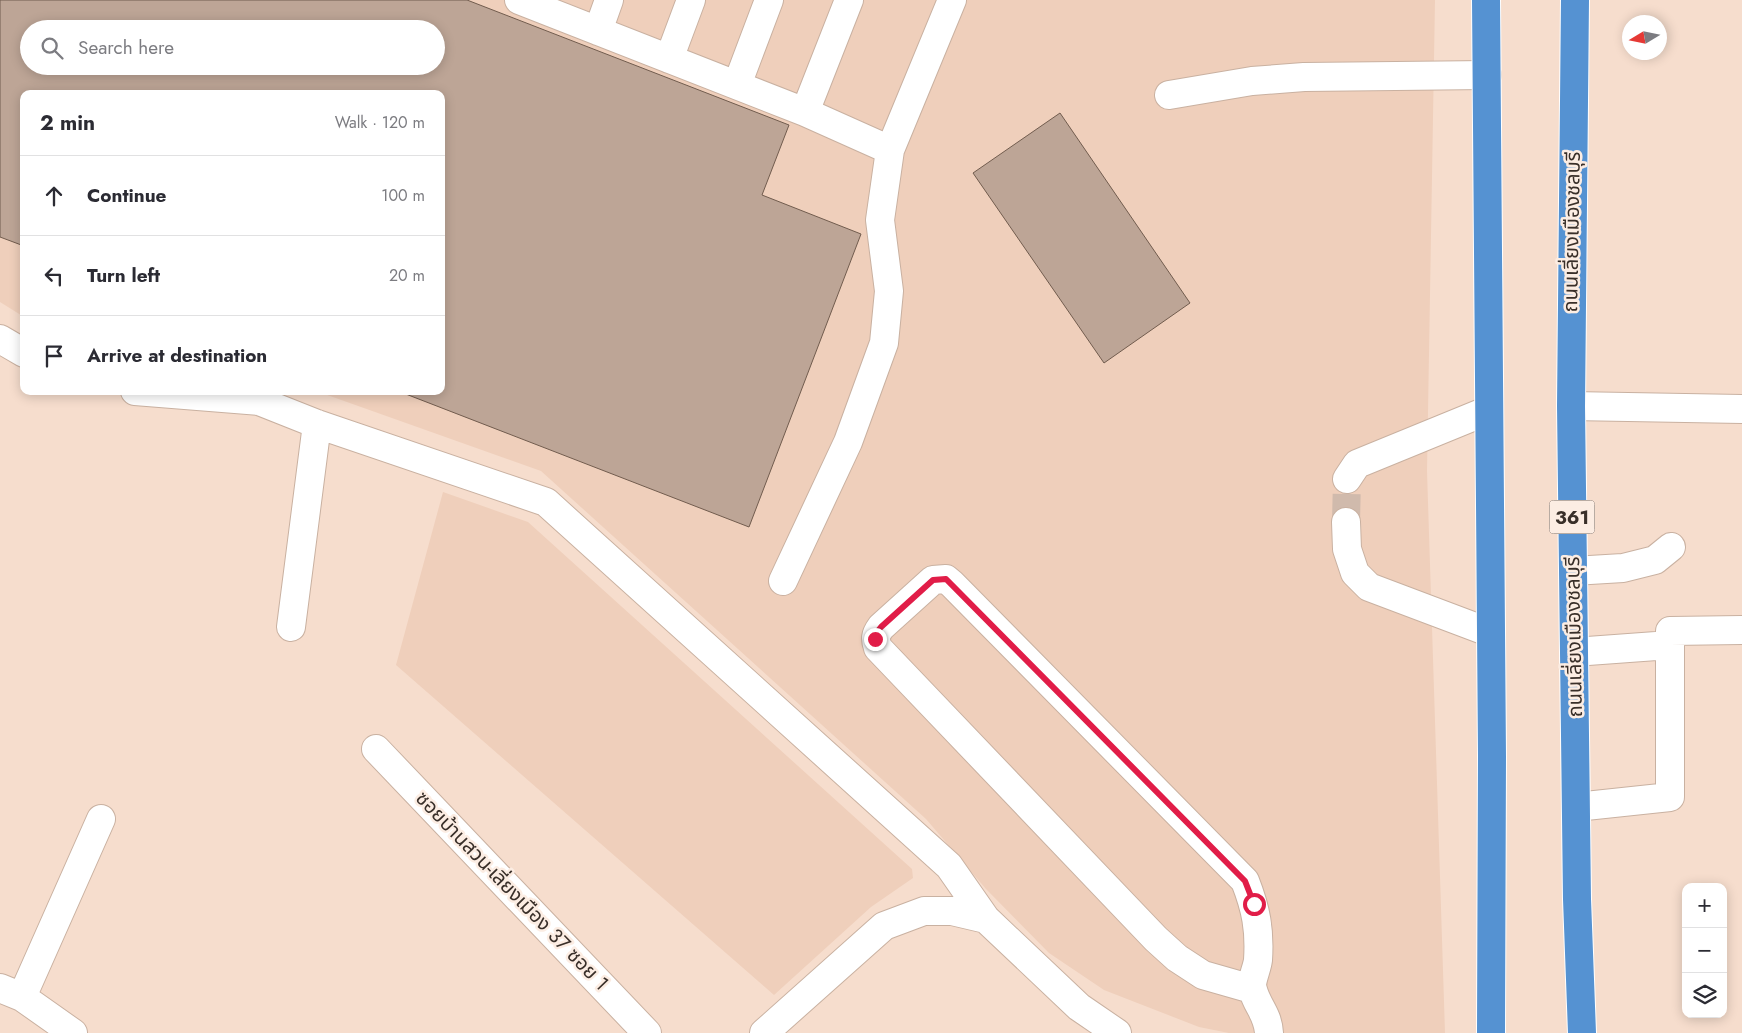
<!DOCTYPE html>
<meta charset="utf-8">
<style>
:root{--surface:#fff;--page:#f7f7f7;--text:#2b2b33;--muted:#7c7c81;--line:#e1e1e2}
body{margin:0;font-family:Jost,"Noto Sans Thai",sans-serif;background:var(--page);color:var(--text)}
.controls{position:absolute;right:15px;bottom:15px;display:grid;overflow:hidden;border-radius:10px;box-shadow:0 2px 12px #0003}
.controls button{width:45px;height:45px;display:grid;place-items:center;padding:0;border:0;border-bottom:1px solid var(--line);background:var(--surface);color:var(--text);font:25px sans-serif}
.compass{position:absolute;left:1622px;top:15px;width:45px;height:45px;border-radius:50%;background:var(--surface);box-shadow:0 2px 12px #0003;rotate:260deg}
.stop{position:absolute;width:15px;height:15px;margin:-11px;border:4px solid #e11d48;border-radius:50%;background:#fff}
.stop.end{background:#e11d48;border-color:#fff;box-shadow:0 1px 5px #0008}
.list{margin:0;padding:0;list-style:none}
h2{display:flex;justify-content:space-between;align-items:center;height:65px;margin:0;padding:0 20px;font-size:21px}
h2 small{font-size:16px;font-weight:400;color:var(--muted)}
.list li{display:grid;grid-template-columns:32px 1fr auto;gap:15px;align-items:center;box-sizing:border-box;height:80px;padding:0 20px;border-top:1px solid var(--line)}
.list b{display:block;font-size:19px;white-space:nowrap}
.list em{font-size:16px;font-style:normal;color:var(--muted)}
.icon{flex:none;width:28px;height:28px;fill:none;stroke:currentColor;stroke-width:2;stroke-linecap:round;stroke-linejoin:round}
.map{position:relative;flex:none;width:1742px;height:1033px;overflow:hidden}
.search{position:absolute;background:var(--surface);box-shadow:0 2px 12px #0003;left:20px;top:20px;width:425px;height:55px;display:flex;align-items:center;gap:12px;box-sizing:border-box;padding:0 18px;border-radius:28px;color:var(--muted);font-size:19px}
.panel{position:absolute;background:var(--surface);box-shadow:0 2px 12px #0003;left:20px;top:90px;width:425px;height:305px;border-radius:10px}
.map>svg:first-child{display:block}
.built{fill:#efcfbb;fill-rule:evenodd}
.building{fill:#bda596;stroke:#715c4e;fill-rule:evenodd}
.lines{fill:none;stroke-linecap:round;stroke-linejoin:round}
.minor-tunnel{stroke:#d0baac;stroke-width:28;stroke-dasharray:28 14;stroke-linecap:butt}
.minor-casing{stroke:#c9b1a1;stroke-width:30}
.highway-casing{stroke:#fff;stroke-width:30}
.minor{stroke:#fff;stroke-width:28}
.highway{stroke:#5592d2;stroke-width:28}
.route{stroke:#e11d48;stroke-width:6}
.labels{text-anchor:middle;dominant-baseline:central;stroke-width:5;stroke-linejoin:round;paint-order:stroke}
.shield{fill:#fcede3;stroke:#746861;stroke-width:1}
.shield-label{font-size:19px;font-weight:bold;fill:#392f29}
.street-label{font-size:20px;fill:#392f29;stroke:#fcede3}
</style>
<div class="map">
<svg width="1742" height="1033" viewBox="0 0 1742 1033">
<rect width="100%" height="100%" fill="#f6ddcd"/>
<!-- built -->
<path class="built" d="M0,0h1435l-8,471 18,562h-216l-30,-6 -95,-37 -55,-37 -63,-64 -60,-70 -385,-348 -225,-80h125v-297h-417v223l-24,-15zM29,29h407v37h-407z
M443,492l85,30 384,347 1,9 -42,29 -97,88 -378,-330z"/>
<!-- building -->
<path class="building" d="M0,0h467l322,125 -27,70 99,39 -112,293 -351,-136h43v-297h-417v152l-24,-9zM29,29h407v37h-407z
M1060,113l130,190 -86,60 -131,-190z"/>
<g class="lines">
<!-- minor-tunnel -->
<path class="minor-tunnel" d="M1346,522l1,-43"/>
<!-- minor casing -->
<g class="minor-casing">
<path id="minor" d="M519,0l286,112 85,38
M598,31l11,-31
M669,59l22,-59
M737,85l32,-85
M1169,95l83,-14 52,-4 183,-2
M805,112l44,-112
M0,339l24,14
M135,391l124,10 58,23 229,78 403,364 37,53
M1571,406l171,3
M1347,479l10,-15 132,-54
M1346,522l1,27 8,24 14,14 122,46
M1573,571l50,-3 32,-8 16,-13
M783,581l65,-139 36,-99 5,-52 -9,-71 10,-70 62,-150
M291,627l26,-203
M1670,645v-14l72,-1
M1574,652l96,-7v152l-94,10
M376,749l271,284
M0,988l22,9 51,36
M1252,989l-49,-14 -26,-17 -21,-19 -278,-291c-3,-9 -3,-13 3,-21l52,-47 13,-1 6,5 293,297c11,28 15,49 13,79 -1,9 -8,22 -5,30 4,16 15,24 16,43
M22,997l79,-178
M764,1033l120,-107 40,-15h28l34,8 93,88 38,26"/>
</g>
<!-- highway casing -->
<g class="highway-casing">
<path id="highway" d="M1486,0l6,756 -1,277
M1575,0l-4,406 6,493 5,134"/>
</g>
<!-- minor -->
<use href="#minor" class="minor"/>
<!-- highway -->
<use href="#highway" class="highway"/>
</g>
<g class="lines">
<!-- route -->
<path class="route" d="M875,639l2,-7 4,-5 52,-47 13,-1 299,302 9,23"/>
</g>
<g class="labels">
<!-- shield labels -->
<rect class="shield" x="1549.5" y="500.5" width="45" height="33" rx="4"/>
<g class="shield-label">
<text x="1572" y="517">361</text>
</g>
<!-- street labels -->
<g class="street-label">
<text transform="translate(1572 232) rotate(-89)">ถนนเลี่ยงเมืองชลบุรี</text>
<text transform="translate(1574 637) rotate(-91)">ถนนเลี่ยงเมืองชลบุรี</text>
<text transform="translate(512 891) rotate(46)">ซอยบ้านสวน-เลี่ยงเมือง 37 ซอย 1</text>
</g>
</g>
</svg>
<div class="controls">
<button>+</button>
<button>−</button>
<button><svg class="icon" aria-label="layers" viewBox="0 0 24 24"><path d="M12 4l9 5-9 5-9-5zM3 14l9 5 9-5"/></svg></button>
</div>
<svg class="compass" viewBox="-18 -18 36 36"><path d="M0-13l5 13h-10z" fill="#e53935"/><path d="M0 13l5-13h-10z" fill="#7c7c81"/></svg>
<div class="stop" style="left:1254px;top:904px"></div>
<div class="stop end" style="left:875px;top:639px"></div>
<div class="search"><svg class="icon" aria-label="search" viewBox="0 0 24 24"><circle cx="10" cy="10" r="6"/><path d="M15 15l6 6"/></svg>Search here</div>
<section class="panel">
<h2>2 min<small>Walk · 120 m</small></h2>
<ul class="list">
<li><svg class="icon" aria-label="ahead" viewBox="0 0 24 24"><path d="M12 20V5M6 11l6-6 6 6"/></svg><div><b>Continue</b></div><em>100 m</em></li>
<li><svg class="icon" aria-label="left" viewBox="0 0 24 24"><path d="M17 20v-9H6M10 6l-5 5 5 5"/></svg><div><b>Turn left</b></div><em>20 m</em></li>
<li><svg class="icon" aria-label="arrive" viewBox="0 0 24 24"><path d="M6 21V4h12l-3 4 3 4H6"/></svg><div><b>Arrive at destination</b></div></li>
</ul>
</section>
</div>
